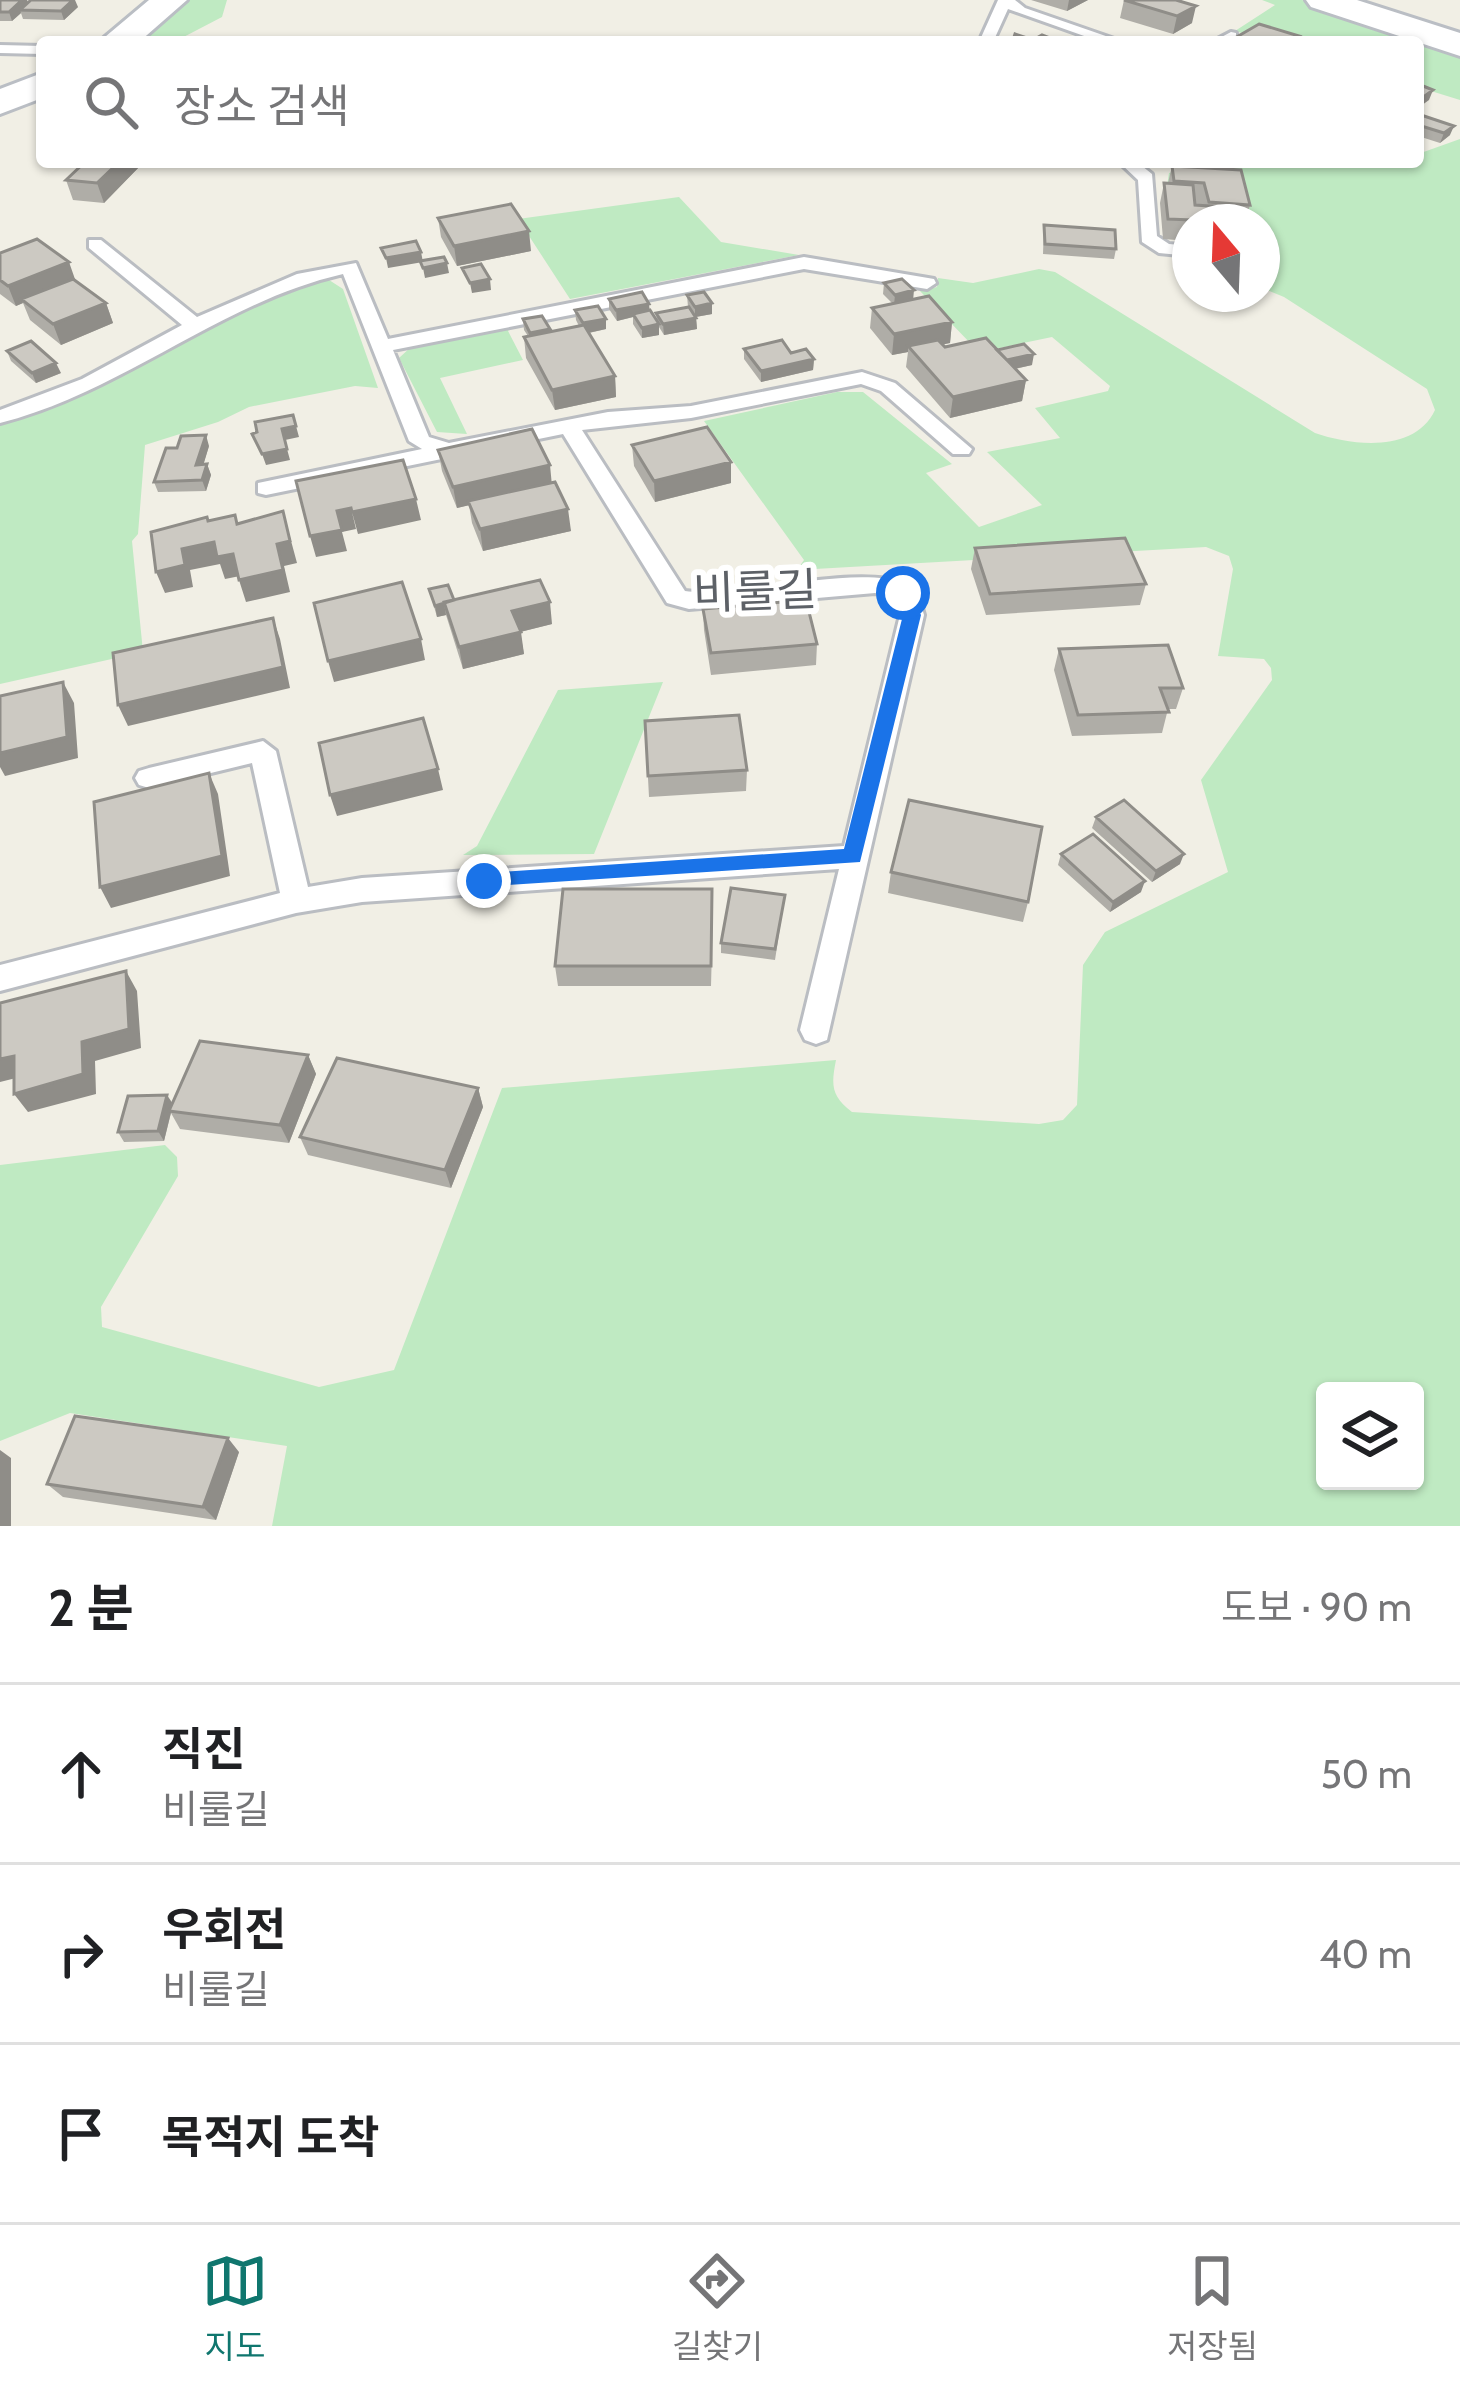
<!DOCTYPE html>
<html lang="ko">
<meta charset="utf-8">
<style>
:root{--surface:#fff;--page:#f2f2f2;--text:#202124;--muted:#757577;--line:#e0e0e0;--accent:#0f766e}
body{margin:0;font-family:Cabin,"Noto Sans KR",sans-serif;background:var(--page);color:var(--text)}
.controls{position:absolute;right:36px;bottom:36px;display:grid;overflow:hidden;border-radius:12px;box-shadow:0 3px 9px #0004}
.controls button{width:108px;height:108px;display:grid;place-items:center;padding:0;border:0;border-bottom:3px solid var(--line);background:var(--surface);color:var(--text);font:60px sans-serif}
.compass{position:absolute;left:1172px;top:204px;width:108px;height:108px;border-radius:50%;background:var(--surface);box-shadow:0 3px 9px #0004;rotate:341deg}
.stop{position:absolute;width:36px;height:36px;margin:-27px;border:9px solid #1a73e8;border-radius:50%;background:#fff}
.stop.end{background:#1a73e8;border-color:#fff;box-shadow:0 3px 12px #0008}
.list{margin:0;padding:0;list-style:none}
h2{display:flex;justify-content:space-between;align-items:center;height:156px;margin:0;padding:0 48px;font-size:51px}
h2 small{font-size:39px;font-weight:400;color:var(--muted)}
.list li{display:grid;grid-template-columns:78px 1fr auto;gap:36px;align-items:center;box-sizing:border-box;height:180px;padding:0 48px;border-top:3px solid var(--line)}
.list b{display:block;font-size:45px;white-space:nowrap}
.list p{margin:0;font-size:39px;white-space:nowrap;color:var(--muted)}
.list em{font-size:39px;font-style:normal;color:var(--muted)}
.icon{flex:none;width:66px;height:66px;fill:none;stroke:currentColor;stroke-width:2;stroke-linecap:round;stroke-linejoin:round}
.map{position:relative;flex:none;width:1460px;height:1526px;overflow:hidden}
.search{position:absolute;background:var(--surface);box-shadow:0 3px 9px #0004;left:36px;right:36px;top:36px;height:132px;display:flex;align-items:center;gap:30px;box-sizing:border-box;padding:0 42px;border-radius:12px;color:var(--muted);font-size:45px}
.sheet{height:696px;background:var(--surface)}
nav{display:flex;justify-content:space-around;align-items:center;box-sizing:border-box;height:168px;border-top:3px solid var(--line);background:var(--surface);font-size:33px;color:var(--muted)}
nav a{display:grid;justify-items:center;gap:6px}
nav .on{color:var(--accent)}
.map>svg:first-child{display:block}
.green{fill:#bfeac2;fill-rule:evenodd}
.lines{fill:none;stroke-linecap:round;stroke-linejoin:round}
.lane-casing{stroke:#babdc2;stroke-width:6}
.secondary-casing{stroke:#babec4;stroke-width:6}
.lane{fill:#fff;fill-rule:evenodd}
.secondary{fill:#fff;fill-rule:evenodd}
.wall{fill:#afada7}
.shaded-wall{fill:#8f8d88}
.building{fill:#ccc9c2;stroke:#8f8d88;stroke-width:3}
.route{fill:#1a73e8}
.labels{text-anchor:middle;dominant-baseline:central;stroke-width:12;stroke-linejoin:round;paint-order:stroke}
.street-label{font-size:45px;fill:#5d6167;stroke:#fff}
</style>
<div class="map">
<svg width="1460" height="1526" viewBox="0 0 1460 1526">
<rect width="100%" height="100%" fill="#f1efe5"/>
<!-- green -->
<path class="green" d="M182,0h45l-5,17 -48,25h-42z
M1262,0h40l158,52v48l-42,-13v-45h-145l-38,-11 40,-26z
M1460,139v1387h-1188l15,-80 -217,-33 -70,28v-276l165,-20 12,12 1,19 -77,131 1,20 217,60 75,-17 108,-282 334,-28c-5,25 -5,36 16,52l187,12 24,-4 14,-15 6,-140 22,-33 123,-60 -27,-92 71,-100 -1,-12 -7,-9 -46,-3 15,-87 -4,-13 -23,-9 -409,23 7,-10 -100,-139 133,-29h26l89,72 -26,9 53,54 63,-22 -55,-53 73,-14 -25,-30 73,-17 2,-5 -58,-49 -57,12 -21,-2 -54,-56 17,-4 1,-9 35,5 66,-14 16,3 260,161c38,13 100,20 120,-23l-8,-21 -143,-92 -22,-9v-66h-19l-76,-36 2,-13 43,-11h206v-8zM1325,1391h90v90h-90z
M679,197l42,45 78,13 -229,44 -52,-80z
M326,278l17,11 35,99 -23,-2 -106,21 -31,15 -73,23 -7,89 -6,7 11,111 -143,32v-261l65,-22 229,-116z
M512,327l-4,4 15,29 -83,18 27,56 -30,-2 -38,-74 12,-11z
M663,682l-69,172 -131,1 14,-9 81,-156z"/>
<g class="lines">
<!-- lane casing -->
<g class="lane-casing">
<path id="lane" d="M998,0h17l10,8 98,34h-22l-93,-33 -15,33h-14z
M1231,32l5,1v6l-24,3z
M0,45l42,1v8l-42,-1z
M1119,162h18l15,12 5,62 12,8 21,2v10l-31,-3 -17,-11 -4,-62z
M89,240h12l96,77 100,-43 59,-11 32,76 416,-82 130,22 2,4 -9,6 -123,-20 -411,81 36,87 20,6 159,-31 83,-6 171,-34 33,11 77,66 -3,5h-16l-72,-63 -20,-7 -170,34 -109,12 103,161c53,7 176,-28 219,-7 12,6 17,19 20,31l-97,425 -11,4 -11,-4 -5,-10 39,-161 -477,33 -66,11 -296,78v-26l280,-72 -28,-130 -103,25 -10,-3 -4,-7 4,-7 10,-3 114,-27 13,10 32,136 54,-9 482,-32 56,-231 -9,-17 -16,-5 -186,16 -22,-6 -104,-169 -297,61 -8,-2v-10l164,-34 -13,-8 -66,-167c-125,29 -218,117 -343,149v-13l82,-31 100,-54 -93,-77z"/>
</g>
<!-- secondary casing -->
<g class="secondary-casing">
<path id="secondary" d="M149,0h38l-48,42h-40z
M1306,0h51l103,33v23l-149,-49z
M42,73v25l-42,16v-25z"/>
</g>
<!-- lane -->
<use href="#lane" class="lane"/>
<!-- secondary -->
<use href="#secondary" class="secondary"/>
</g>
<!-- wall -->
<path class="wall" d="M0,0h27l1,3 50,4 -14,13 -41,-1 -2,-6 -9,8h-12z
M1031,0h57l-21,11z
M1124,0h59l-3,1 12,22 -19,11 -53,-16z
M1418,114l32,21 -10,8 -22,-7z
M85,162h55l1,3 -37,38 -31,-3 -7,-20z
M1172,166l78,39 -5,17h-55v19l-27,-2 -3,-36 4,-20h4z
M438,218l93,33 -74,15 -16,-29z
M1044,225l72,24 -2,10 -71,-5z
M0,253l76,28 30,22 7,20 -52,22 -31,-25 -7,-17 -7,3 -16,-12z
M884,283l68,39 -2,21 -8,1 3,3 52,3 35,15 -17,4 11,11 -4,21 -72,17 -44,-51 2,-15 -16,3 -22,-27 2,-20 21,-4 -10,-10z
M687,295l25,19 -16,3 1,12 -33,6 -5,-8v8l-17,3 -9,-14v-7l-16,4 -8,-12v-10l40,5v6l8,11 -1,-8 32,-6z
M575,310l31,9v10l-17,4 26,43 1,21 -61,13 -29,-52 -2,-21 4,-1 -4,-6 -1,-11 27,10v3l29,-6 -3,-6z
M744,349l47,4 23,6 -1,11 -52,12 -17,-23z
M7,351l54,22 -25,10 -25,-22z
M632,445l99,38 -76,19 -21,-36z
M209,446l-6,19 4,-1 4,11 -5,16 -48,1 -4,-10z
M438,450l114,32 19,49 -88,20 -11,-28 -3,-18 -12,3 -15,-37z
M975,548l171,36 -6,21 -154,10 -15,-46z
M429,589l25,11 98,24 -32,8 4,22 -61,15 -17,-54 -9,2z
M703,609l114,35 -1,21 -105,10 -7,-45z
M1059,649l124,39 -7,21h-8l-6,24 -90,3 -18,-66z
M645,721l102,49 -1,21 -97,6z
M1096,817l84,47 -28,18 -60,-54z
M1061,854l80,38 -31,20 -52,-47z
M891,872l137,30 -5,20 -135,-29z
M785,895l-10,65 -54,-7v-10z
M713,910l-2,76h-153l-3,-20z
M308,1055l8,19 -27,69 -109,-14 -9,-16 -7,28 -40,1 -6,-10 54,-28z
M478,1088l5,19 -32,81 -143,-33 -8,-18z
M239,1452l-23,68 -153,-23 -16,-13z"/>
<!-- shaded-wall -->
<path class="shaded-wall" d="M22,0h5l2,5 -9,5 1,3 -9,8 -3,-9z
M73,0h2l3,7 -14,13 -3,-9z
M1069,0h19l-21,11z
M1196,6l-4,17 -19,11 4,-18z
M1433,90l-4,10 -11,8v-7z
M1454,126l-4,9 -10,8 4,-10z
M119,162h21l1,3 -37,38 -7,-20z
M529,231l2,20 -74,15 -3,-20z
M421,252l2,10 -35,6 -2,-10z
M69,262l7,20 -55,17 2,4 -7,3 -8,-20z
M447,263l2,10 -24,5 -2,-10z
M490,279l1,11 -19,3 -2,-10z
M914,290l-1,11 -19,4 1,-10z
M106,303l7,20 -52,22 -8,-21z
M712,303v11l-17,3v-10z
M649,304l1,10h-17v3l-16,4 -1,-11z
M696,318l1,11 -33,6 -1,-11z
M606,319v10l-23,5v-11z
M952,322l-2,21 -37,8 -5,-5v6l-16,3 2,-21z
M659,324v11l-17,3v-10z
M1034,354l-2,11 -28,6 1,-10z
M814,359l-1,11 -52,12v-11z
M56,363l5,10 -25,10 -4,-10z
M615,376l1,21 -61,13 -3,-20z
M1026,380l-4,21 -72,17 3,-21z
M296,426l3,11 -14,3 -3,-11z
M206,435l3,11 -9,30 -4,-11z
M287,449l3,11 -24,5 -4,-11z
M731,462v21l-76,19 -1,-21z
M207,464l4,11 -5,16 -4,-11z
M550,465l2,21 -95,22 -4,-21z
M416,499l5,21 -63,14 -6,-22z
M351,508l5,21 -14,3 5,19 -31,6 -6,-21 27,-25z
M568,509l3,22 -88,20 -3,-22z
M283,511l14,52 -13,3 6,26 -44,10 -7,-22 38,-36z
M214,542l19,12 7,22 -15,3 -5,-15 -30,6 3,17 -28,6 -9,-21 26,-23z
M550,602l2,22 -36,9 -4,-22z
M444,604l2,11 -9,2 -2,-11z
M273,618l7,21 10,49 -162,38 -10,-21z
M521,632l3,22 -61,15 -4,-22z
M421,639l4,21 -91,22 -6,-21z
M63,682l11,21 4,55 -73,18 -5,-9v-14z
M438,769l5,21 -106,26 -7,-21z
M209,773l9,21 12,82 -119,32 -11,-21z
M1184,854l-4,10 -28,18 4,-11z
M1145,881l-4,11 -31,20 3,-10z
M126,971l11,20 4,57 -46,13 1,33 -68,18 -14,-18 68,-52z
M308,1055l8,19 -27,69 -9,-18z
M14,1056l14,19 -28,7v-23z
M478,1088l5,19 -32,81 -6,-18z
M167,1095l6,9 -9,37 -6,-10z
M228,1438l11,14 -23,68 -13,-13z
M0,1450l11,8v68h-11z"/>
<!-- building -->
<path class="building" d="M0,0h22l-13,12h-9z
M31,0h42l-12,11 -41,-1z
M1124,0h52l20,6 -19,10z
M1259,24l40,12 -10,6h-61z
M1015,34l18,6 9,-5 18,7h-41l-6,-2z
M1418,84l15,6 -15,11z
M1418,114l36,12 -10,7 -26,-8z
M85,162h34l-22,21 -31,-3z
M1172,166l69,4 9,35 -41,-3 -5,-19 -30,-2z
M1164,183l29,2 2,20 45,3 3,14 -75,-3z
M511,204l18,27 -75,15 -16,-28z
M1044,225l71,5 1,19 -71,-5z
M37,239l32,23 -61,24 -8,-6v-27z
M416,241l5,11 -35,6 -5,-10z
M444,257l3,6 -24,5 -3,-7z
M481,264l9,15 -20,4 -8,-15z
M73,279l33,24 -53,21 -32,-25z
M902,279l12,11 -19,5 -11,-12z
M642,292l7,12 -33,6 -7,-11z
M704,292l8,11 -17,4 -8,-12z
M929,296l23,26 -58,12 -22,-26z
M598,306l8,13 -23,4 -8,-13z
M689,307l7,11 -33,6 -7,-11z
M650,310l9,14 -17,4 -9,-14z
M542,316l8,13 -20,4 -7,-14z
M584,325l31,51 -63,14 -28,-53z
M986,338l40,42 -73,17 -45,-51 30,-6 7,7z
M782,340l9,13 15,-4 8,10 -53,12 -17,-22z
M31,341l25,22 -24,10 -25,-22z
M1024,344l10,10 -27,6 -10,-10z
M293,415l3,11 -14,3 5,20 -25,5 -10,-20 5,-2 -2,-10z
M707,427l24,35 -77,19 -22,-36z
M532,429l18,36 -97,22 -15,-37z
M206,435l-10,30 11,-1 -5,16 -48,2 12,-34h11l4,-12z
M403,460l13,39 -64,13 -1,-4 -14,3 5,19 -32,6 -14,-55z
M555,482l13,27 -88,20 -12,-28z
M283,511l7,30 -13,3 6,26 -44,10 -6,-26 -16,3 -3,-15 -32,7 3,16 -29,7 -5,-40 56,-15 1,4 27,-6 2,9z
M1125,538l21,46 -156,10 -15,-46z
M540,580l10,22 -38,9 9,21 -62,15 -15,-45z
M402,582l19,57 -93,22 -14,-58z
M448,585l6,15 -19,6 -6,-17z
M806,600l11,44 -106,9 -8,-44z
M273,618l10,49 -165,38 -5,-52z
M1168,645l15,43h-23l9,24 -91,3 -19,-66z
M63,682l4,55 -67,16v-57z
M739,715l8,55 -99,6 -3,-55z
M423,718l15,51 -108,26 -11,-52z
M209,773l13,83 -122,31 -6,-85z
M909,800l133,27 -14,75 -137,-30z
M1124,800l60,54 -28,17 -60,-54z
M1093,834l52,47 -32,21 -52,-48z
M731,888l54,7 -10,54 -54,-6z
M563,889h149l-1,77h-156z
M126,971l3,58 -47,13 1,32 -69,20v-38l-14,3v-56z
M200,1041l108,14 -28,70 -111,-14z
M337,1058l141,30 -33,82 -145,-33z
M167,1095l-9,36 -40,1 10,-36z
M75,1416l153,22 -25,69 -156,-23z"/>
<!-- route -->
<path class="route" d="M897,589h12l12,26 -61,247 -383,25 -3,-6 10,-8 360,-24 59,-234z"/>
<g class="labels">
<!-- street labels -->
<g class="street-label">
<text transform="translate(755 591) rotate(-2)">비룰길</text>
</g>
</g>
</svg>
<div class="controls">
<button><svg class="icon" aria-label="layers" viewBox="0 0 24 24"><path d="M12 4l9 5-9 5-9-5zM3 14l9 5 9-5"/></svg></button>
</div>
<svg class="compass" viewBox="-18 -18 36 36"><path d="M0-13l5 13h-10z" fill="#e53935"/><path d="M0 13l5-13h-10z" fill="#757577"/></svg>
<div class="stop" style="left:903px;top:593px"></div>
<div class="stop end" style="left:484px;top:881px"></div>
<div class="search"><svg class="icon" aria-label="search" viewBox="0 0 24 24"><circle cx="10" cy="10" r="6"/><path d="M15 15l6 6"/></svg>장소 검색</div>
</div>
<section class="sheet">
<h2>2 분<small>도보 · 90 m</small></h2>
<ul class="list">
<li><svg class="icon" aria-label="ahead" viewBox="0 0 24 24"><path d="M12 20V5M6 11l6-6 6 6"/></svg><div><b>직진</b><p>비룰길</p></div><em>50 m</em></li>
<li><svg class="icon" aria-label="right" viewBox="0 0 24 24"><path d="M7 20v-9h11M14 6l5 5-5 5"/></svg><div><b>우회전</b><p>비룰길</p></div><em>40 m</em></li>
<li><svg class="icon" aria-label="arrive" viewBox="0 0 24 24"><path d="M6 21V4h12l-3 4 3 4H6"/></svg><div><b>목적지 도착</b></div></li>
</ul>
</section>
<nav>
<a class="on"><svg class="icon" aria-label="map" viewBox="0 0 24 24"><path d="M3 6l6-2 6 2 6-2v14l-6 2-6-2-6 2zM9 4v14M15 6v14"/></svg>지도</a>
<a><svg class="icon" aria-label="directions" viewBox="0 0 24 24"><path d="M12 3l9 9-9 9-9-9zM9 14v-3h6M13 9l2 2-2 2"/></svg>길찾기</a>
<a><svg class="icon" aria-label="saved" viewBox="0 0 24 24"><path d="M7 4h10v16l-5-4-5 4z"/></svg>저장됨</a>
</nav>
